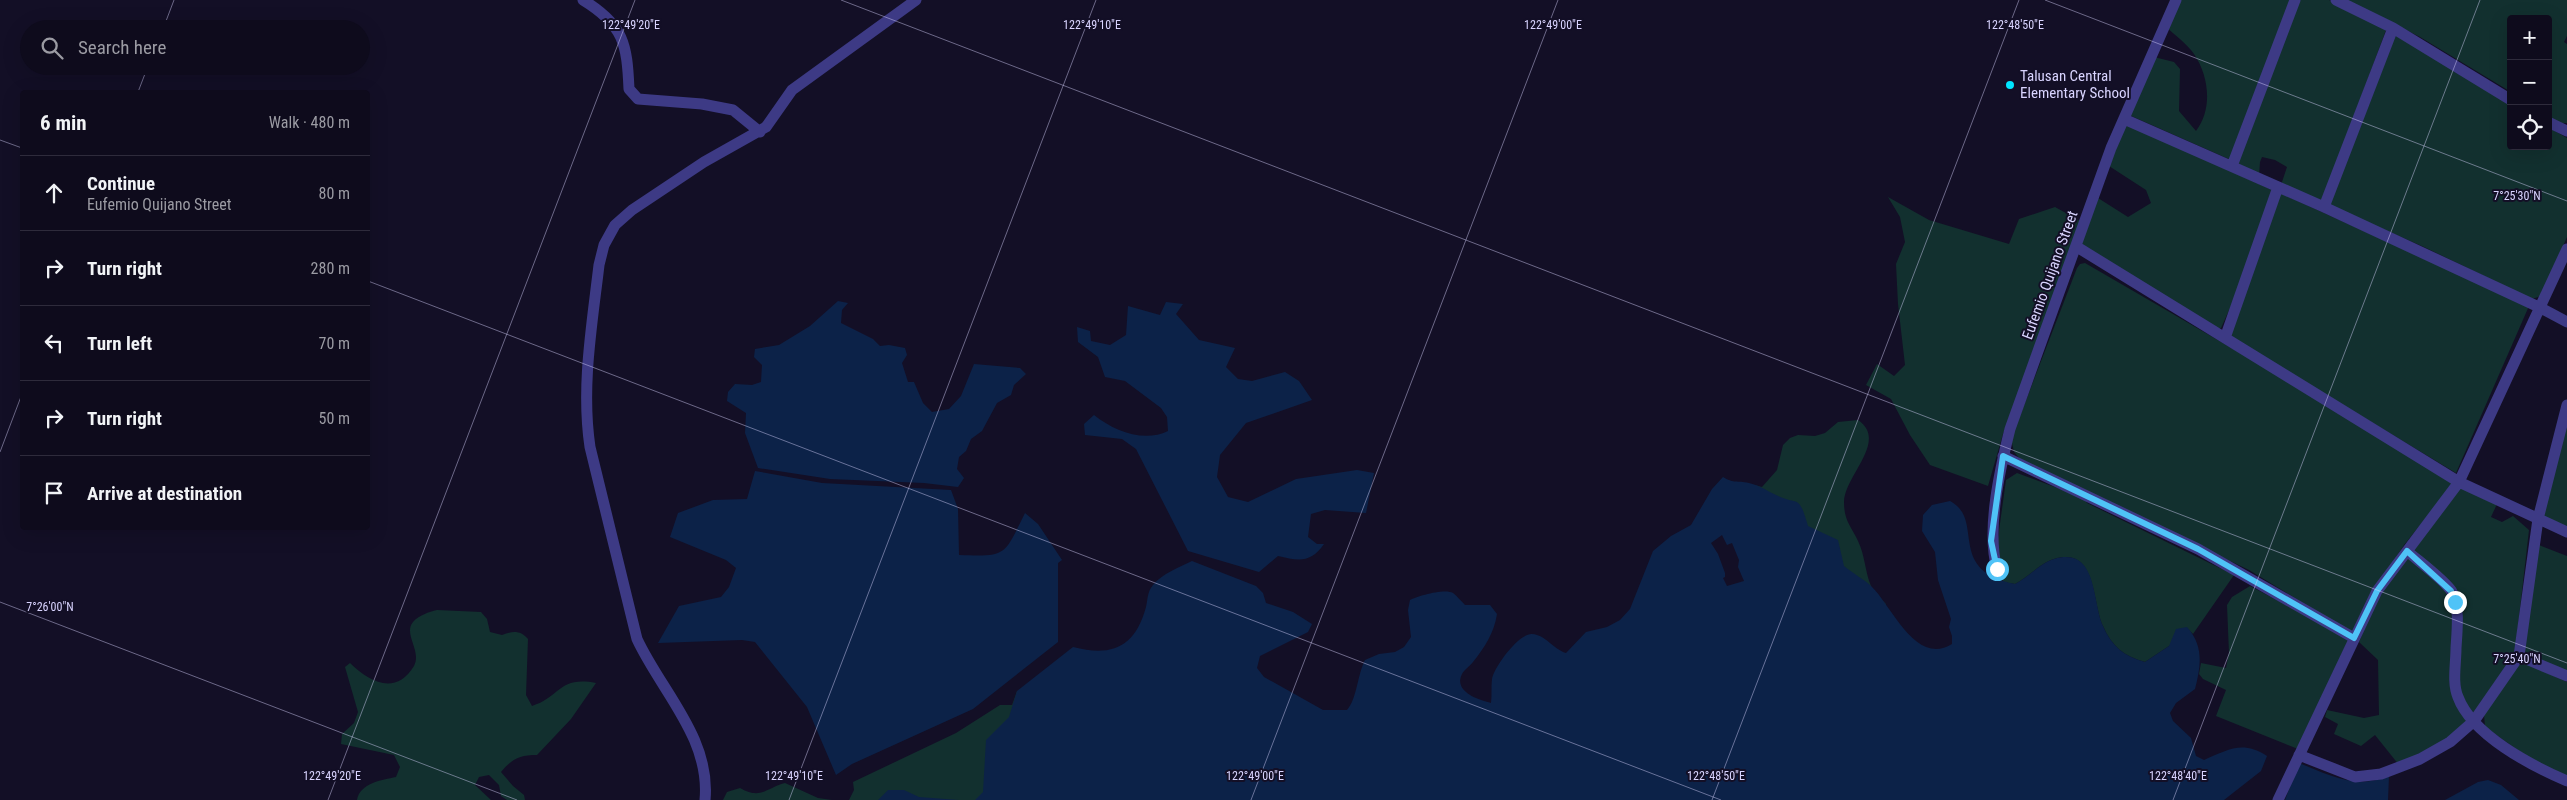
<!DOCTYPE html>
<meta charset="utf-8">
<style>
:root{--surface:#0e0b1c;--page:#171425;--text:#f1f3f6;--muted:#9b9ba3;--line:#2e2b3b}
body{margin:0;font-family:"Roboto Condensed",sans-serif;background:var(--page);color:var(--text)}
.controls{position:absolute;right:15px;top:15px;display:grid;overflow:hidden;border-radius:5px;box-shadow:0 5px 20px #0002}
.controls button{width:45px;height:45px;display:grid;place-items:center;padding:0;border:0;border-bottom:1px solid var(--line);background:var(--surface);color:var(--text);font:25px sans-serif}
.stop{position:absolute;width:15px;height:15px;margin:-11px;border:4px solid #4fc3f7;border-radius:50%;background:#fff}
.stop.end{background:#4fc3f7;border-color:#fff;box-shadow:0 1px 5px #0008}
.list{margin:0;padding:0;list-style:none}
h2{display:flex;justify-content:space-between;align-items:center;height:65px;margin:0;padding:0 20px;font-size:21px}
h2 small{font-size:16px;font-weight:400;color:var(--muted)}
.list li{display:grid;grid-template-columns:32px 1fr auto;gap:15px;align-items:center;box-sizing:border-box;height:75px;padding:0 20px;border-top:1px solid var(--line)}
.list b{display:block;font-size:19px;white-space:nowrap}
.list p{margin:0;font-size:16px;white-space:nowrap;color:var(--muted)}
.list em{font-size:16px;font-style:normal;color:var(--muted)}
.icon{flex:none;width:28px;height:28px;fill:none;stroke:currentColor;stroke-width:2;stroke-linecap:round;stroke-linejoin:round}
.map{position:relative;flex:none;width:2567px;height:800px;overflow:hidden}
.search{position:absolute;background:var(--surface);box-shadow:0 5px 20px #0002;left:20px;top:20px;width:350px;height:55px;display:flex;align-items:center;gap:12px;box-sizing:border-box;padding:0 18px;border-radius:28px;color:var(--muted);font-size:19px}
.panel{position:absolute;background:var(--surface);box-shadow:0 5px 20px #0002;left:20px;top:90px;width:350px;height:440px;border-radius:5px}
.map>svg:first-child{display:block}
.green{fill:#12302f}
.water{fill:#0c2248}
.pier{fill:#130f26}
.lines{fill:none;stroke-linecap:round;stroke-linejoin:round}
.minor{stroke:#3d3a85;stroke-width:11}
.route{stroke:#4fc3f7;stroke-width:6}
.ticks{fill:none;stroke:#d9d4ff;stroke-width:1;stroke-opacity:0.45}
.poi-dot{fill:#00e5ff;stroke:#130f26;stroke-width:2}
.labels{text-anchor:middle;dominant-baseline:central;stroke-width:4;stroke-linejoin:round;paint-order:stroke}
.poi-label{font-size:15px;fill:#d9d4ff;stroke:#130f26;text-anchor:start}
.street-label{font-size:15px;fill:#d9d4ff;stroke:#130f26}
.ticks-label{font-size:12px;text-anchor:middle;fill:#d9d4ff;stroke:#130f26;stroke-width:4;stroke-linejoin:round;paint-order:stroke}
</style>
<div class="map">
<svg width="2567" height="800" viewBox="0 0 2567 800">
<rect width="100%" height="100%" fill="#130f26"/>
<!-- green -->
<path class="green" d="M2178,0h112l-59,160 -102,-45 25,-58 20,5 6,7 -1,42 17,20c17,-22 13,-55 -2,-77 -7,-10 -19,-19 -28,-27z
M2299,0h30l56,27 1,3 -64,172 -41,-17 6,-18 -12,-7 -13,-3 -2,5 -1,14 -21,-11 -1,-3z
M2346,0h221v36l-3,6 3,2v79h-9l-10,-7v-97h-37v73l-91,-55z
M2393,34l118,69v43h37v-19l19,11v99l-26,59 -9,3 -108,-52 -96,-42z
M2125,126h7l140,64 -27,85 -24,53h-4l-136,-82 17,-48 30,19 23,-14 -5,-13 -37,-24z
M2280,193l249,113 -73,167 -226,-136z
M1888,197l41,23 80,24 10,-25 36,-12 27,15 -79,212 -15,52 -58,-21 -20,-30 -19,-36 -25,-14 11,-21 17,12 11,-11 -7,-61 -2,-40 9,-22 -5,-25z
M2085,263l248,144 121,76 -50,62 -30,45 -21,43 -104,-63 -228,-110 -7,-8 -3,-13 66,-171 3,-4z
M2567,418v109l-24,-11z
M1858,420c31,21 -14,56 -14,82 0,19 7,24 14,39 7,14 7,31 13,45 3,6 10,13 15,18l-9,25 -46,-83 -103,-66c7,4 23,3 34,7l15,-17 6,-25 7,-7 8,-3 17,1 10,-3 13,-11z
M2017,473l67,25 3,5 147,72 -41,59 -6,-6 -18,18 -24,16c-20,-5 -34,-16 -42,-36 -11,-24 -6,-80 -49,-67 -14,4 -26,19 -39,25l-12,-2 -6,-37 9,-65z
M2460,487l37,17 -6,13 11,5 11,-6 16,14 -14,122 -40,62 -38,33 -38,18 -24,-30 -14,11 -27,-12 4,-10 -13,-7 2,-7 37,8 15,-3 -1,-55 -19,-18 19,-47z
M2539,545l28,11v115l-41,-18 -2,-4z
M2250,586l99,52 -51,111 -82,-33 10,-26 -23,-11 -4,-5 2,-11 25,5 3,-15 -2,-48 5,-8z
M437,610l44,2 6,7 3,13 12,3c11,-4 18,-5 26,4l-2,56 6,11c29,-9 26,-30 64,-23l-25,36 -34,36c-18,0 -25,4 -36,17l12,14 11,9 1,5h-18l-6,-4 -2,-11 -10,-10 -10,2 -4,8 16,15h-134c3,-17 25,-20 39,-23l4,-10 -6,-12 -53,-11 1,-10 12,-11 4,-11 -13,-45 5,-4c19,19 46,33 64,3 8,-15 -11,-32 -1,-44 6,-7 16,-10 24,-12z
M2519,660l48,22v95l-22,-8 -60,-42 -1,-13z
M1017,691l72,109h-240l5,-10 -1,-8 103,-49 44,-28h12z
M785,783l33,15 14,2h-109l4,-8 13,-4c21,12 26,0 45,-5z"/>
<!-- water -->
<path class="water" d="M838,301l10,2 -6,7 -1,13 32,16 7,7 9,-1 16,3 2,7 -5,8 6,19h6l9,21 9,9 17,-3 12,-13 13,-32 46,4 6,6 -12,11 -3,10 -14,8 -15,28 -11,8 -5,12 -7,6 -2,12 7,9 -6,9 -34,-4 -94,-4 -72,-11 -13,-35 1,-20 -19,-12 1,-9 7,-8 17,1 9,-3 1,-17 -8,-8 1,-8 24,-4 31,-19z
M1166,302l17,2 -7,10 23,26 36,8 -9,19 12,12 14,2 33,-9 14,9 13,19 -66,23 -26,32 -3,22 11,20 20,5 48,-23 61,-9 17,3 -8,40 -41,-3 -14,4 -3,23 9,7h7c-13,19 -25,17 -46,12l-19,16 -71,-21 -52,-102 -14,-10 -37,-4 -1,-11 10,-9c20,16 50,28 74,16l-1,-14 -6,-9 -36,-27 -20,-4 -7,-20 -20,-15 -1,-15 13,4 1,10 19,4 16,-10 2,-29 32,9z
M755,471l67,12 129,7 7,19 1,46c49,2 45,0 66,-42l13,11 24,36 -4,3v79l-85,67 -121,55 -16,11 -29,-68 -52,-65 -13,-2 -84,3 21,-37 42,-9 8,-10 7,-19 -10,-8 -56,-23 8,-24 35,-13 34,-1z
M1723,477c12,7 13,3 26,6 9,2 17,7 25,11 26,13 24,-2 34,32l30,14 6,26c8,7 20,13 28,21 19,18 44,80 80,57v-8l-3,-9 2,-8 -13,-39 -3,-28 -13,-21 1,-16 9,-10 18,-4c36,19 -5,69 65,83 13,-6 25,-21 39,-25 44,-13 38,43 49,67 8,20 22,31 42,36l24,-16 7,-17 11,-2c17,19 14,39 8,62l-19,14 -6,10 3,8 18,17 5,18 8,4c24,-10 38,-20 63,-4l-6,15 -37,29h-1249l8,-8 3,-52 23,-23 8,-26 56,-44c38,10 62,1 73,-40 2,-8 1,-15 7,-22 10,-12 25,-17 39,-24l64,25 7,7 3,10 27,9 19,12 -4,8 -48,24 -3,12 7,9 59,33h24c10,-11 10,-34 18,-50l14,-6 16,-2 9,-5 7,-10 -3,-27 2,-10c7,-4 35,-12 43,-7 4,3 8,8 12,12h25l7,9c-3,19 -12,33 -24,48 -3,4 -9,8 -11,12 -9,18 17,26 29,29 1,-8 0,-16 1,-24 2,-12 27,-46 40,-45 14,1 21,15 34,19l20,-21 21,-5 13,-7 10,-11 23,-58 18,-15 20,-11 21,-36z
M2299,763c30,12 58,27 90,13l-1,24h-103z
M2488,780l13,5 18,15h-74l33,-18z
M888,790h16l15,7 40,3h-81z"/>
<!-- pier -->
<path class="pier" d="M1722,535l5,10 5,-2 7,17 -1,7 6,14 -17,5 -4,-8 2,-1v-4l-7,-19 -7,-11z"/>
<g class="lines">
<!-- minor -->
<path class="minor" d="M583,0c41,25 44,44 46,89l9,10 64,5 31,6 27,22
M2336,0l57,28 118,72
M2124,119l200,88 217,101 26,14
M2548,122l19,9
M2232,166l63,-166
M2324,207l69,-179
M2077,247l382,235 108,50
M2225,338l53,-151
M2567,405l-29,114 -19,137 48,20
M2003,456l195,93 156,89
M2407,551c10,9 39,30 45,41 8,15 5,39 4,56 0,16 -4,35 2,49 14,38 74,69 109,84
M1997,569c-11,-39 3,-100 13,-140l101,-281 65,-148
M2299,755l56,22 26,-3 39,-15 30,-17 24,-21 45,-65
M705,800c6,-62 -44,-109 -68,-161l-47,-192c-9,-60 2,-122 9,-182l5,-20 11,-20 17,-15 72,-48 62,-35 26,-37 124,-90
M2278,800l99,-209 82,-109 108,-233"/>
</g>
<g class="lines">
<!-- route -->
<path class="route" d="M1997,569l-6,-28 12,-85 195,93 156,89 23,-47 30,-40 44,40 4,11"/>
</g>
<!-- ticks -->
<path class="ticks" d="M841,0l1726,663M2045,0l522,201M163,29l11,-29M138,92l10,-26M0,140l22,8M368,281l1353,519M0,452l22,-58M0,602l517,198M328,800l307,-800M789,800l307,-800M1251,800l307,-800M1712,800l307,-800M2173,800l307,-800"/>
<!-- markers -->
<circle class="poi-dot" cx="2010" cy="85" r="5"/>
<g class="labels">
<!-- poi labels -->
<g class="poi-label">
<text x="2020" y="76">Talusan Central<tspan x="2020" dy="17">Elementary School</tspan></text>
</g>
<!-- street labels -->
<g class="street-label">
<text transform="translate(2050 275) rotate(-70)">Eufemio Quijano Street</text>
</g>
</g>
<g class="ticks-label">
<text x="631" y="29">122°49'20"E</text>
<text x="1092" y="29">122°49'10"E</text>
<text x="1553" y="29">122°49'00"E</text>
<text x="2015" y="29">122°48'50"E</text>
<text x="2517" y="200">7°25'30"N</text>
<text x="50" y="611">7°26'00"N</text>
<text x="2517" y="663">7°25'40"N</text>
<text x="332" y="780">122°49'20"E</text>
<text x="794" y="780">122°49'10"E</text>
<text x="1255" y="780">122°49'00"E</text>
<text x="1716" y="780">122°48'50"E</text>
<text x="2178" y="780">122°48'40"E</text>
</g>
</svg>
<div class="controls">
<button>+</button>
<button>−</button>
<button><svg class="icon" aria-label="locate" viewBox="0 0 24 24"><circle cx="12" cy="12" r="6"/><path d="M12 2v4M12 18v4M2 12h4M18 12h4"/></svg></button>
</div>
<div class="stop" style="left:1997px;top:569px"></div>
<div class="stop end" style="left:2455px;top:602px"></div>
<div class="search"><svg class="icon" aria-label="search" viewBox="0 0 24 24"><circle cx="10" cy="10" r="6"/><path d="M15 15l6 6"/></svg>Search here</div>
<section class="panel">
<h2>6 min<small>Walk · 480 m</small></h2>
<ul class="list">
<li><svg class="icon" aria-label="ahead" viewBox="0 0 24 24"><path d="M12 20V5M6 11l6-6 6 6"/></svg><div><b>Continue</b><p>Eufemio Quijano Street</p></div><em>80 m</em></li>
<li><svg class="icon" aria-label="right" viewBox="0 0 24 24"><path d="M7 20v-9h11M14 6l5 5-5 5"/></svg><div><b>Turn right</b></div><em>280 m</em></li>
<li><svg class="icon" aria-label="left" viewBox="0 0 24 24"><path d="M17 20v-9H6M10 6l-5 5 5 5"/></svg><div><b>Turn left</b></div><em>70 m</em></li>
<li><svg class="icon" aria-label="right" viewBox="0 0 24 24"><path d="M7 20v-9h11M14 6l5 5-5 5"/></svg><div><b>Turn right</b></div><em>50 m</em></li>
<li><svg class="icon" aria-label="arrive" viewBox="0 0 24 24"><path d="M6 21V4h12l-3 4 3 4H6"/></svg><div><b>Arrive at destination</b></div></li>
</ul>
</section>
</div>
